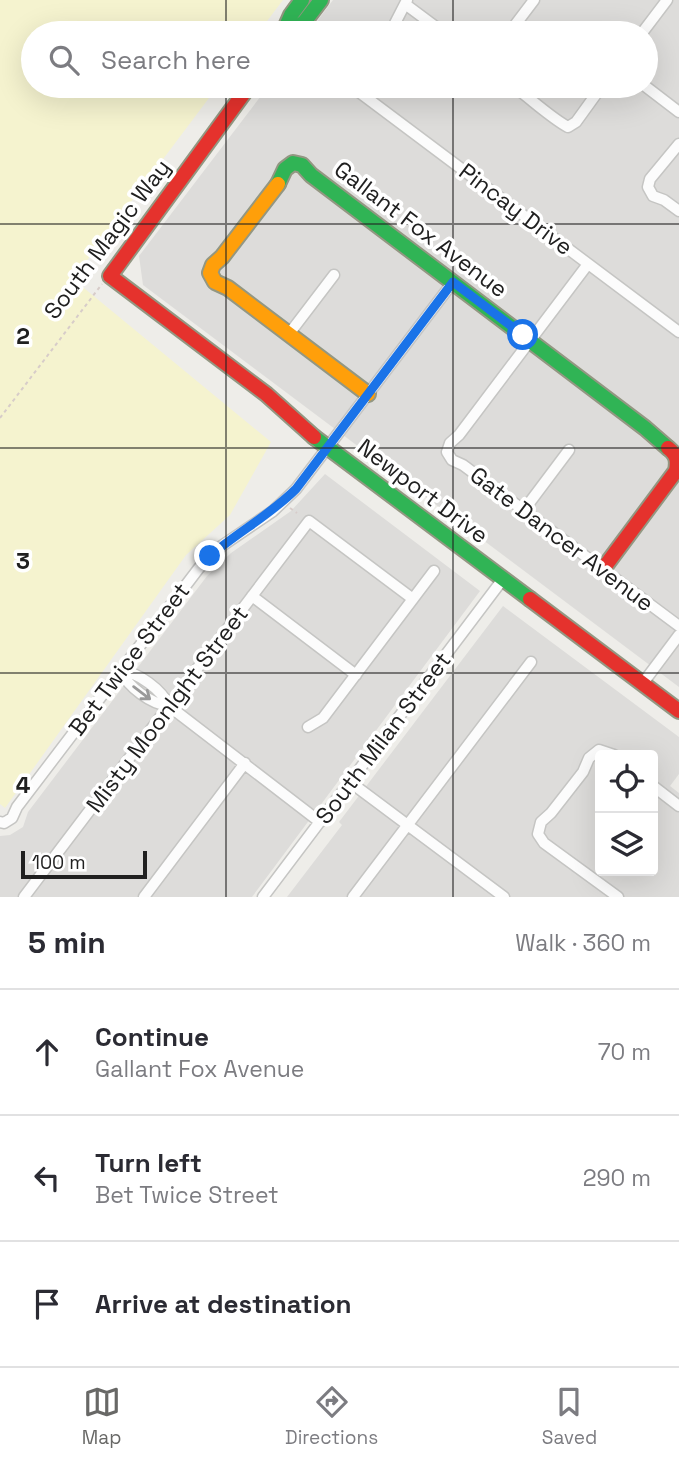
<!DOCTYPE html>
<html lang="en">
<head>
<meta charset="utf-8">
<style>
	:root { --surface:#fff; --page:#f2f2f3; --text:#2b2b33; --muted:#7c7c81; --line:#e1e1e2; --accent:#686866 }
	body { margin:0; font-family:"Space Grotesk",sans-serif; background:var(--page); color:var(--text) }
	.controls { position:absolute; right:21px; bottom:21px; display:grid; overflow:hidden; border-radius:7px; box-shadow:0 7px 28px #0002 }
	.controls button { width:63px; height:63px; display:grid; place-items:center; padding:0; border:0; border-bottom:2px solid var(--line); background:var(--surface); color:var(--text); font:35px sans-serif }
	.scale { position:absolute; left:21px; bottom:18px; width:126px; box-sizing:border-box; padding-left:7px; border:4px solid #202020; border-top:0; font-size:19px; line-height:24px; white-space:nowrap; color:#202020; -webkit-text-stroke:5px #fff; paint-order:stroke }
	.stop { position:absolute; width:21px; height:21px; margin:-16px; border:5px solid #1a73e8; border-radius:50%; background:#fff }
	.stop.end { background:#1a73e8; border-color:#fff; box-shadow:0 2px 7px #0008 }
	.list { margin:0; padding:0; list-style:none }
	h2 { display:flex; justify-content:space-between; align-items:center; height:91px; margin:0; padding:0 28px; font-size:30px }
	h2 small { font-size:23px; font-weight:400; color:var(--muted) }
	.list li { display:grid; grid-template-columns:46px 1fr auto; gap:21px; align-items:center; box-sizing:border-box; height:126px; padding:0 28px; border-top:2px solid var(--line) }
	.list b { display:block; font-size:26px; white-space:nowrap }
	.list p { margin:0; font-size:23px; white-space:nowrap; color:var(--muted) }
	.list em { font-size:23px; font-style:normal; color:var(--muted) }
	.icon { flex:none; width:38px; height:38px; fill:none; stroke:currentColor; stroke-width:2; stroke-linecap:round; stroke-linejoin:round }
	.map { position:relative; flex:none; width:679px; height:897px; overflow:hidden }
	.search { position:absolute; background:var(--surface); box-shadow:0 7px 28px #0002; left:21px; right:21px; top:21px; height:77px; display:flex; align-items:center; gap:18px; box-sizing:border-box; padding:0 24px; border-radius:38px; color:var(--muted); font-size:26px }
	.sheet { height:469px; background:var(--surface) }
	nav { display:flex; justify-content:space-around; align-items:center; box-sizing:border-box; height:98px; border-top:2px solid var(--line); background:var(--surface); font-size:19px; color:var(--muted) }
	nav a { display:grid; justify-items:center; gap:4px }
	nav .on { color:var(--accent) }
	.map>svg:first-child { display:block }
</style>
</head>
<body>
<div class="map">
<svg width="679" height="897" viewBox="0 0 679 897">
	<rect width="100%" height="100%" fill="#eeede9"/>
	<!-- residential -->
	<path fill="#dddcda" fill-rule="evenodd" d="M 333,0 L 679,0 L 679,687 L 143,285 L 139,256 L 267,88 L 271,86 L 646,86 L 646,33 L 308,33 Z
		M 325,474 L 480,591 L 252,897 L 0,897 L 0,836 L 10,835 L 23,827 L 28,812 L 207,576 L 231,553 L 291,511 Z
		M 503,606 L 679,737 L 679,774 L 670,786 L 679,793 L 679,897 L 287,897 L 342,825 L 339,822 ZM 600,755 L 653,755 L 653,871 L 600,871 Z"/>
	<!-- sand -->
	<path fill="#f5f3cf" d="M 0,0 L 283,0 L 258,33 L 33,33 L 33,86 L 218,86 L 73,279 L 271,442 L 230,515 L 186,555 L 5,808 L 0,804 Z"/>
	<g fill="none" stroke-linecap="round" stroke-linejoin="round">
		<defs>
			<path id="street" d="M 405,4 L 444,33
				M 390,33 L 407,0
				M 509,33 L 534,0
				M 642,33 L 667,0
				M 355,86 L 359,92 L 679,332
				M 513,86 C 530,98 551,118 568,127 L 576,122 L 602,86
				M 645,86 L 679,112
				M 679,144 L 650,179 L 648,187 L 653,196 L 664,200 L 679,211
				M 588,264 L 459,435 L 450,443 L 447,452 L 452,460 L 463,465 L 679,626
				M 289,334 L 334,275
				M 524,510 L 569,450
				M 252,596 L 356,675
				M 643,683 L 679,635
				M 169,706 C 151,704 128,687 121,671 C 138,672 162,690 169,706 L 320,822
				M 308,727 L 323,718 L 434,571
				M 614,755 L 599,750 L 589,758 L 583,772 L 551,813 L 541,822 L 538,834 L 544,843 L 618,897
				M 350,782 L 504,897
				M 653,786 L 679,806
				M 0,822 L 4,823 L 12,818 L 17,807 L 199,568 L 223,545 L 273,511 L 296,489 L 453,282
				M 24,897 L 309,521 L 413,599
				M 144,897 L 245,763
				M 263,897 L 503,579
				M 353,897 L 531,662"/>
			<path id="fast" d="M 283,33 L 291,15 L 302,0
				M 291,33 L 305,21 L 321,0
				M 278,184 L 285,169 L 293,163 L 302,165 L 311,175 L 645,428 L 668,448
				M 314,437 L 530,599"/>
			<path id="slow" d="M 278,184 L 222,257 L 213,265 L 210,273 L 215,282 L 228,288 L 368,394"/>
			<path id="jam" d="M 249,86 L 110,276 L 266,394 L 314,437
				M 603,569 L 676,471 C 678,460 677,455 668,448
				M 530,599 L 679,711"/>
		</defs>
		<!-- street casing -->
		<use href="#street" stroke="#c5c5c3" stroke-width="13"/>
		<!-- fast casing -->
		<use href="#fast" stroke="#939782" stroke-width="18"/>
		<!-- slow casing -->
		<use href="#slow" stroke="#939782" stroke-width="18"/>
		<!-- jam casing -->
		<use href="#jam" stroke="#939782" stroke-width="18"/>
		<!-- path -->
		<path stroke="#d7ccc9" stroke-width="2" stroke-dasharray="3.5 3.5" stroke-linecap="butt" d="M 0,418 L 102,284
			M 290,508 L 297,513"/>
		<!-- street -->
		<use href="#street" stroke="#fcfcfc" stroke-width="10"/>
		<!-- fast -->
		<use href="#fast" stroke="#30b455" stroke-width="14"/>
		<!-- slow -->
		<use href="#slow" stroke="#ff9f0a" stroke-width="14"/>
		<!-- jam -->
		<use href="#jam" stroke="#e5322d" stroke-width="14"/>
	</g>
	<!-- one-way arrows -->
	<defs><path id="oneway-shaft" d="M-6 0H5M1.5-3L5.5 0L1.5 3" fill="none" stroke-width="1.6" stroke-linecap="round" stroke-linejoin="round" transform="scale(1.75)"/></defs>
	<use stroke="#999" href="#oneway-shaft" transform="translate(142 693) rotate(37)"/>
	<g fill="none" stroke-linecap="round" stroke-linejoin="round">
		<!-- route -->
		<path stroke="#1a73e8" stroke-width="9" d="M 210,556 C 238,532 270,515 296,489 L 453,282 L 523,335"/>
	</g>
	<!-- grid -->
	<path fill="none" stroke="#202020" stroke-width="2" stroke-opacity="0.55" d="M 226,0 L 226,33M 453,0 L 453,33M 226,86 L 226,897M 453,86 L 453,897M 0,224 L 679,224M 0,448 L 679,448M 0,673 L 679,673"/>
	<g text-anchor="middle" stroke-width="7" stroke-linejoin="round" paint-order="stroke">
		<!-- street labels -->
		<g font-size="23" fill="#202020" stroke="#fff">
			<text transform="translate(516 209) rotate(37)" y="8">Pincay Drive</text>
			<text transform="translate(421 229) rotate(37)" y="8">Gallant Fox Avenue</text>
			<text transform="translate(107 239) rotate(-53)" y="8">South Magic Way</text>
			<text transform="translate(423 491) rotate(37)" y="8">Newport Drive</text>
			<text transform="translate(562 539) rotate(37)" y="8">Gate Dancer Avenue</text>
			<text transform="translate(129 659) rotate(-53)" y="8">Bet Twice Street</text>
			<text transform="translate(167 709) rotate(-53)" y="8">Misty Moonlght Street</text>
			<text transform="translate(383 738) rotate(-53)" y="8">South Milan Street</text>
		</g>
	</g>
	<g font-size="23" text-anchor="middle" font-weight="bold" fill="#202020" stroke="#fff" stroke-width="7" stroke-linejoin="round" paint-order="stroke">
		<text x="23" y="344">2</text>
		<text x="23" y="569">3</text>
		<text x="23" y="793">4</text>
	</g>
</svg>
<div class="controls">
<button><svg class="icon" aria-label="locate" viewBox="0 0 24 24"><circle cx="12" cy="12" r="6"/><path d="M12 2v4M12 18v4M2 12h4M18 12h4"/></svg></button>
<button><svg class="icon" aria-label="layers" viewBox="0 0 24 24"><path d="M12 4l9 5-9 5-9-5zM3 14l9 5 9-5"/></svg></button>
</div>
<div class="scale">100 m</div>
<div class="stop" style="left:523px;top:335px"></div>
<div class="stop end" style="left:210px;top:556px"></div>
<div class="search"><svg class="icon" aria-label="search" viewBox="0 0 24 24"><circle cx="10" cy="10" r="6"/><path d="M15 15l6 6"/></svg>Search here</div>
</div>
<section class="sheet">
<h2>5 min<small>Walk · 360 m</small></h2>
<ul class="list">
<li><svg class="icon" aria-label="ahead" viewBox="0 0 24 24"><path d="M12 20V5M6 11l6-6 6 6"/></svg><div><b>Continue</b><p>Gallant Fox Avenue</p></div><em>70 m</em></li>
<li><svg class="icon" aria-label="left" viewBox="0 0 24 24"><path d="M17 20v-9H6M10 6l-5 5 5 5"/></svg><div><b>Turn left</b><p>Bet Twice Street</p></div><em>290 m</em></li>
<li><svg class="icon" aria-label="arrive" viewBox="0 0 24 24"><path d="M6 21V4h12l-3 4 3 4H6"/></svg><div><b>Arrive at destination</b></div></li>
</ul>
</section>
<nav>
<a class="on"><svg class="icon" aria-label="map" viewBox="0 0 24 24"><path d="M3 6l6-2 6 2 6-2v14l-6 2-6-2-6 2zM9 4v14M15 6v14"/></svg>Map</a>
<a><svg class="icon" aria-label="directions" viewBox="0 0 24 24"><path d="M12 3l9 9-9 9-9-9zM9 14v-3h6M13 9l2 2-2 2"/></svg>Directions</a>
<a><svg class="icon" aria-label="saved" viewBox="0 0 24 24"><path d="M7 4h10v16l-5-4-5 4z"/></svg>Saved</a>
</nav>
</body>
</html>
